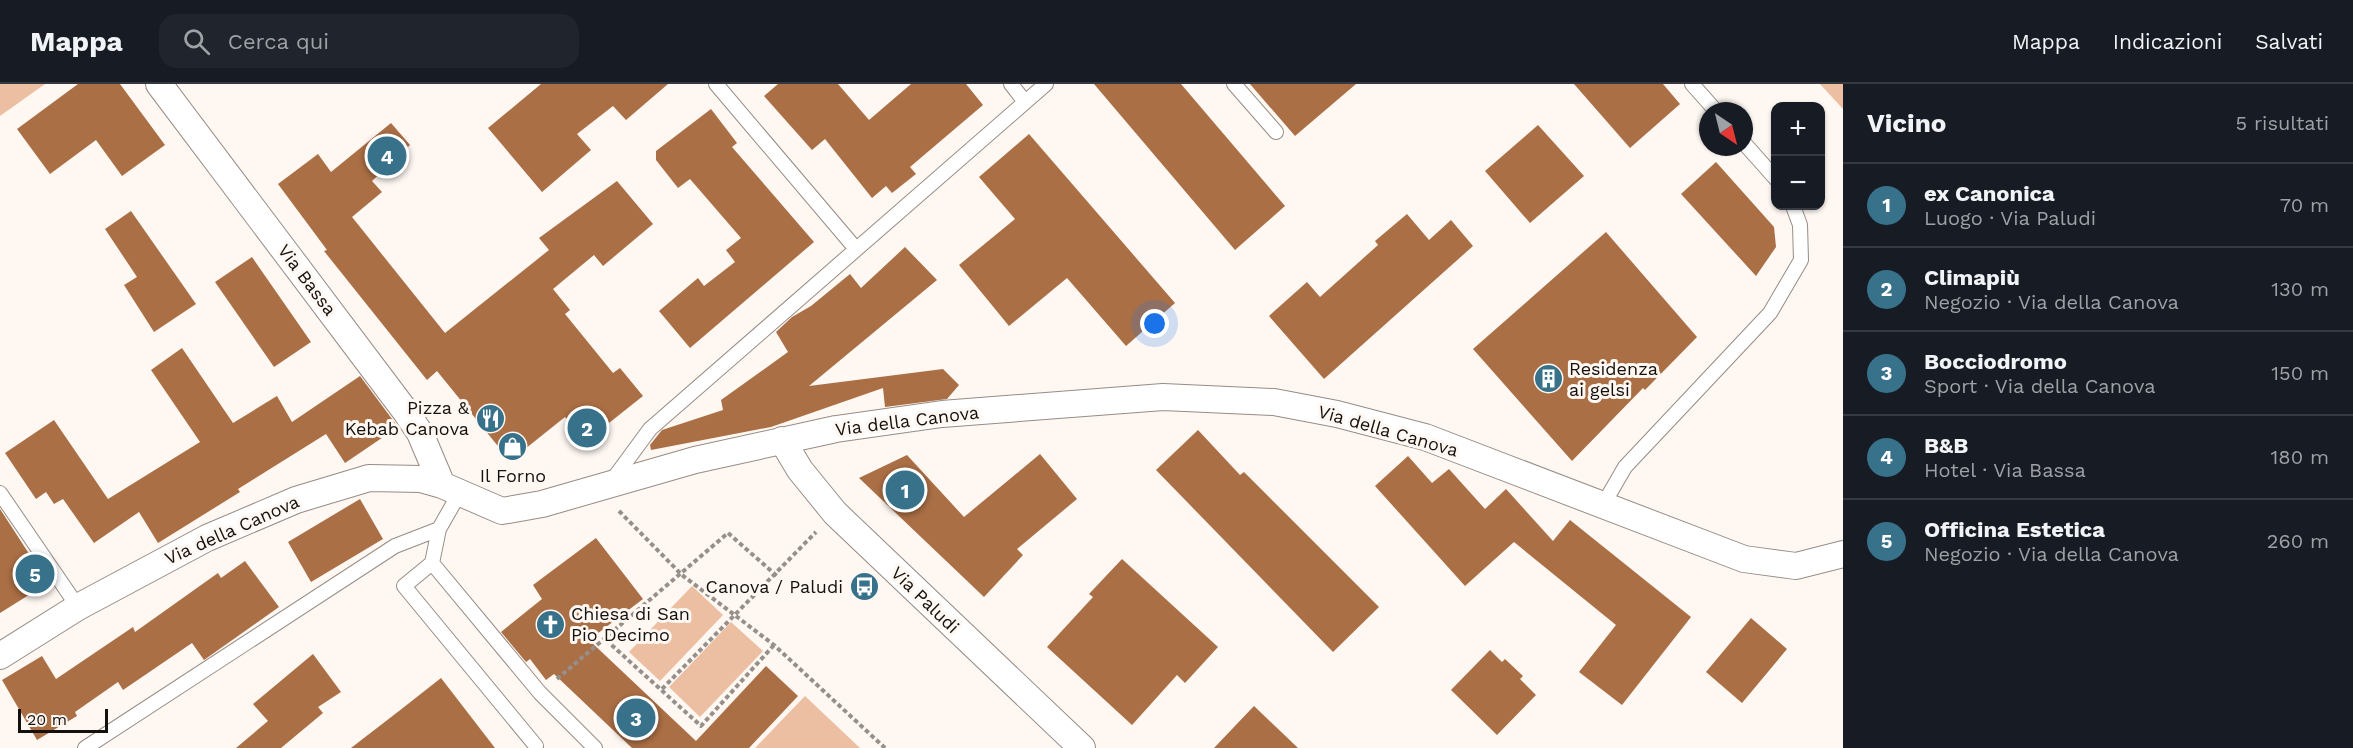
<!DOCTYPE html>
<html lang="it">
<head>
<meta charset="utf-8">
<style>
	:root { --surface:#171b24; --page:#20242c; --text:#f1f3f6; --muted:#9ea1a6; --line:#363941; --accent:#37718a }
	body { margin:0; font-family:"Work Sans",sans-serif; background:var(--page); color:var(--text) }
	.controls { position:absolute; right:18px; top:18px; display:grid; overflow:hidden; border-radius:12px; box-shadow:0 2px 4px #0004 }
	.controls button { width:54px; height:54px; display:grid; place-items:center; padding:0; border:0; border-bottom:2px solid var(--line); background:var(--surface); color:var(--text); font:30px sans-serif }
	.compass { position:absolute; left:1699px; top:18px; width:54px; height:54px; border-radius:50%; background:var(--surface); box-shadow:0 2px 4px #0004; rotate:145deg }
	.scale { position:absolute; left:18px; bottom:15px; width:90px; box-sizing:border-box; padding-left:6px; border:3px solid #14100d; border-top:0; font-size:16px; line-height:21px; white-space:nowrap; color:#14100d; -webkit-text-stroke:4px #fef7f2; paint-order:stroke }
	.you { position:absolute; left:1155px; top:240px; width:21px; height:21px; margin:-15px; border:4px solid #fff; border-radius:50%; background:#1a73e8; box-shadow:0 0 0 9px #1a73e833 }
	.badge { display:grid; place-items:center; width:39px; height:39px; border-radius:50%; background:var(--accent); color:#fff; font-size:20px; font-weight:700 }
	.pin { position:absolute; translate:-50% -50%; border:3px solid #fff; box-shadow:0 2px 6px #0006 }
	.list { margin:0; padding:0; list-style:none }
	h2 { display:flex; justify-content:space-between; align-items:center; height:78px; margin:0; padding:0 24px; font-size:26px }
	h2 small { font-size:20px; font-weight:400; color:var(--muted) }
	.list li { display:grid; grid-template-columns:39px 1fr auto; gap:18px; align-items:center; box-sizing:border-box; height:84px; padding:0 24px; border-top:2px solid var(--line) }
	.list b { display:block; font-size:22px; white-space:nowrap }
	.list p { margin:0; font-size:20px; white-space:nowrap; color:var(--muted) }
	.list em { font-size:20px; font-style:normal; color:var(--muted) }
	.icon { flex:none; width:33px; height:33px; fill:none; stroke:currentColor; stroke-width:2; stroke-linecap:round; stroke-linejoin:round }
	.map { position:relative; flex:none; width:1843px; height:664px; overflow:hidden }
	header { display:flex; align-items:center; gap:36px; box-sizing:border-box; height:84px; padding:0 30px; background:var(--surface); border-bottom:2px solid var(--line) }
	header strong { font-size:28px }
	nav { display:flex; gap:33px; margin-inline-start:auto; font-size:21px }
	.search { width:420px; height:54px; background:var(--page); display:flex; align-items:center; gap:15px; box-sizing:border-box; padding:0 21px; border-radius:18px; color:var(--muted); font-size:22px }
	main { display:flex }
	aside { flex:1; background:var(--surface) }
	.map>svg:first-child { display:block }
</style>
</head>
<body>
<header>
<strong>Mappa</strong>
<div class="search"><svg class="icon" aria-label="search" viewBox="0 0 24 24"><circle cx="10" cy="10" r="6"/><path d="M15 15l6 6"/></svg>Cerca qui</div>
<nav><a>Mappa</a><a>Indicazioni</a><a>Salvati</a></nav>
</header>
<main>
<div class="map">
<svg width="1843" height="664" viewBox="0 0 1843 664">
	<rect width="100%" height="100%" fill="#fef7f2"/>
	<!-- green -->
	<path fill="#edbfa2" d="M 0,0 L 45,0 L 0,32 Z
		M 1820,0 L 1843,0 L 1843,25 Z
		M 692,502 L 723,531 L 660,597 L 629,568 Z
		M 731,538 L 763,567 L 700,633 L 669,603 Z
		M 805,612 L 860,664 L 755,664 Z"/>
	<!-- building -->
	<path fill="#ab6f45" d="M 78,0 L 120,0 L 165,61 L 122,92 L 96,56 L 50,90 L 17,45 Z
		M 541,0 L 668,0 L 626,36 L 613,22 L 577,50 L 591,66 L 542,108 L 488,44 Z
		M 778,0 L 838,0 L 869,36 L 911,0 L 966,0 L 983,21 L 910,83 L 916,90 L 892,109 L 886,102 L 872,114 L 825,55 L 812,66 L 764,12 Z
		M 1094,0 L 1181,0 L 1285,122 L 1235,166 Z
		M 1250,0 L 1356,0 L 1295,52 Z
		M 1574,0 L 1663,0 L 1680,20 L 1630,64 Z
		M 711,25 L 737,59 L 732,63 L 814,158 L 690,264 L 659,227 L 698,194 L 704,202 L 735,178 L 726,166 L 741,154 L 690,95 L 678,104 L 656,76 L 656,67 Z
		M 391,39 L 410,61 L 372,97 L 382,108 L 352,133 L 445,249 L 549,166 L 539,154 L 617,97 L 653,140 L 603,182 L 594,171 L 553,205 L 570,226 L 565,230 L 613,289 L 620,284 L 643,312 L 585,358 L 565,333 L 510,377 L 437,287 L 427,296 L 324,167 L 327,166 L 278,100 L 318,70 L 331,88 Z
		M 1538,41 L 1584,92 L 1530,139 L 1485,87 Z
		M 1029,50 L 1175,219 L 1126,262 L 1067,194 L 1009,242 L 959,181 L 1015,135 L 979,93 Z
		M 1716,78 L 1774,143 L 1776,163 L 1756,192 L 1681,110 Z
		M 131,127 L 196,220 L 154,248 L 124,201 L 137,193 L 105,145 Z
		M 1407,130 L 1429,156 L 1451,136 L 1473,162 L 1324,295 L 1269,232 L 1307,198 L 1320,213 L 1378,161 L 1375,157 Z
		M 1606,148 L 1697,253 L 1645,306 L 1643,304 L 1572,377 L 1473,265 Z
		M 905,163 L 937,196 L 809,302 L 943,285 L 959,301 L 947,315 L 885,323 L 883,304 L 771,343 L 651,366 L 650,361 L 662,346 L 723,326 L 721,316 L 788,268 L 776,248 L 792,233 L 811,222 L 850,190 L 861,204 Z
		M 252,173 L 311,258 L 274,283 L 215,198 Z
		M 182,264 L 233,339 L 277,312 L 292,338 L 360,292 L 398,343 L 345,379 L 326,350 L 238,405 L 240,408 L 158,459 L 139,428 L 94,459 L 63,415 L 54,420 L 46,408 L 36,415 L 5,369 L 54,336 L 108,415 L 200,358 L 151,286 Z
		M 1198,346 L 1240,391 L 1244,388 L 1379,523 L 1333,568 L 1156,386 Z
		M 1040,370 L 1077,415 L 1017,465 L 1023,471 L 984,513 L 859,394 L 907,371 L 964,433 Z
		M 1408,372 L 1432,399 L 1449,385 L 1485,425 L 1506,405 L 1553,457 L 1570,436 L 1691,533 L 1622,621 L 1579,588 L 1616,541 L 1514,458 L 1465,502 L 1375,402 Z
		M 360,415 L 383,455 L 311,498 L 288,458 Z
		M 0,425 L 48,499 L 0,529 Z
		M 596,454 L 643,515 L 589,556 L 696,657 L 766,582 L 798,612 L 749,664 L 632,664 L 554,590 L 546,596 L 530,575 L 526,578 L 501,548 L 542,515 L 533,501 Z
		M 1122,475 L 1218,563 L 1185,599 L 1177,591 L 1132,641 L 1047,563 L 1093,513 L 1089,510 Z
		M 245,477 L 279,523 L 204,576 L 192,559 L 123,606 L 118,598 L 75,628 L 77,632 L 37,656 L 2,596 L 42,572 L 56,595 L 133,543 L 135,548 L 218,489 L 221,494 Z
		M 1751,534 L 1787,565 L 1742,619 L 1706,588 Z
		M 1490,566 L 1502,578 L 1505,575 L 1523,592 L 1520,595 L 1536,611 L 1497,651 L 1451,606 Z
		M 313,570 L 341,608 L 318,623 L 323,629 L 281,664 L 236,664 L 268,637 L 253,620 Z
		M 441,594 L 495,664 L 351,664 L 399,627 Z
		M 1254,622 L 1298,664 L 1214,664 Z"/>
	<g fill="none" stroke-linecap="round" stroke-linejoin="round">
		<defs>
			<path id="service" d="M 716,0 L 856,165
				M 1011,0 L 1025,18
				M 1234,0 L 1276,48
				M 1692,0 L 1716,27
				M 1744,59 L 1776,95
				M 611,398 L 650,345 L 1046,0
				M 0,409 L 78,523
				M 459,410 L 439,445 L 432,479 L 540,609 L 595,664
				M 1603,421 L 1625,383 L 1770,229 L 1801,176 L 1800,141 L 1793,122
				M 432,479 L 404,502 L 536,662
				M 85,664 L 395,462 L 439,445"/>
			<path id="minor" d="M 159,0 L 406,328 L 420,349 L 442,401
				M 782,356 L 800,386 L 835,429 L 1082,664
				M 0,572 L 78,523 L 207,454 L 296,416 L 369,394 L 421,395 L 442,401 L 502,427 L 542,420 L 695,376 L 836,345 L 942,330 L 1163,313 L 1274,318 L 1337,330 L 1425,353 L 1744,475 L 1796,482 L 1843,470"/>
		</defs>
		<!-- service casing -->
		<use href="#service" stroke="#978c85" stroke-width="16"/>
		<!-- minor casing -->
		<use href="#minor" stroke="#978c85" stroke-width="28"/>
		<!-- path -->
		<path stroke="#95908b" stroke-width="4" stroke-dasharray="4.5 3" stroke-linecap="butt" d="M 619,427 L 682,491 L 774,561 L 885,664
			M 606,556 L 701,642 L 774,561
			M 557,595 L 728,449 L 777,492
			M 662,605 L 816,448"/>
		<!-- service -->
		<use href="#service" stroke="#fff" stroke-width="14"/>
		<!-- minor -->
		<use href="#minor" stroke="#fff" stroke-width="26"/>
	</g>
	<!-- icons -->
	<defs>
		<symbol id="building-disc" viewBox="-11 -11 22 22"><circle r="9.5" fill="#37718a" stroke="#fef7f2"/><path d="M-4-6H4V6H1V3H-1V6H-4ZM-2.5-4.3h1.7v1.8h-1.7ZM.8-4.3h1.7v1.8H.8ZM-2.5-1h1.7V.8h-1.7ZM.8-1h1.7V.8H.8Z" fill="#fff"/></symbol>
		<symbol id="restaurant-disc" viewBox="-11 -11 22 22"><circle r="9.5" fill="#37718a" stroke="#fef7f2"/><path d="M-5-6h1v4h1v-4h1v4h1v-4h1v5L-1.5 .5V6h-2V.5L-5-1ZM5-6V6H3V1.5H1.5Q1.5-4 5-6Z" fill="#fff"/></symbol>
		<symbol id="shop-disc" viewBox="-11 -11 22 22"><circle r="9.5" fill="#37718a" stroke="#fef7f2"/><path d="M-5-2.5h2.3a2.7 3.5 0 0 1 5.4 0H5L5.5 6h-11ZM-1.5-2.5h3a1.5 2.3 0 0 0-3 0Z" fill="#fff"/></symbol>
		<symbol id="bus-disc" viewBox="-11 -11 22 22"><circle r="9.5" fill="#37718a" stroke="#fef7f2"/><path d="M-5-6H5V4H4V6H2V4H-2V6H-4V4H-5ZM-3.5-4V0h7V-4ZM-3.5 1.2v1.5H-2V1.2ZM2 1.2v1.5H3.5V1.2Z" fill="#fff"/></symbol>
		<symbol id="church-disc" viewBox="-11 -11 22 22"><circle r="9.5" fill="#37718a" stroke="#fef7f2"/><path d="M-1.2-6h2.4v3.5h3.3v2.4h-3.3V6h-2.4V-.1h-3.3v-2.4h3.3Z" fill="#fff"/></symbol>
	</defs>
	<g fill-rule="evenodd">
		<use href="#building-disc" x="1532" y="278" width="33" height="33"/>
		<use href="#restaurant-disc" x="474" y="318" width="33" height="33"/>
		<use href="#shop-disc" x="496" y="346" width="33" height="33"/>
		<use href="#bus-disc" x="848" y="486" width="33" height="33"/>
		<use href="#church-disc" x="534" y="524" width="33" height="33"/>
	</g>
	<g text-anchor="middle" stroke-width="6" stroke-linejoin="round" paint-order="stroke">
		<!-- street labels -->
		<g font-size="18" fill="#14100d" stroke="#fef7f2">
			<text transform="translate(307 196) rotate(53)" y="6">Via Bassa</text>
			<text transform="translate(907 337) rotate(-7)" y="6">Via della Canova</text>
			<text transform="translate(1388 347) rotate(16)" y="6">Via della Canova</text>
			<text transform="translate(232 446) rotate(-24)" y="6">Via della Canova</text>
			<text transform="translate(925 516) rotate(44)" y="6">Via Paludi</text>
		</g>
		<!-- poi labels -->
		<g font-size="18" fill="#14100d" stroke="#fef7f2" text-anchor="start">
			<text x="1569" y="291">Residenza<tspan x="1569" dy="21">ai gelsi</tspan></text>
			<text x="469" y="330" text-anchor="end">Pizza &amp;<tspan x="469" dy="21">Kebab Canova</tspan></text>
			<text x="513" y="398" text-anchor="middle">Il Forno</text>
			<text x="843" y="509" text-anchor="end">Canova / Paludi</text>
			<text x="571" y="536">Chiesa di San<tspan x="571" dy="21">Pio Decimo</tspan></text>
		</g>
	</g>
</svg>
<div class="controls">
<button>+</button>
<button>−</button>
</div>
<svg class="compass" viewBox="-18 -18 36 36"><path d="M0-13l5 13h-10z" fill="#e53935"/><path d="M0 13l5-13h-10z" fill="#9ea1a6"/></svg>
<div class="scale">20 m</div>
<div class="you"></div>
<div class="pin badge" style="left:905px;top:406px">1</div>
<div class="pin badge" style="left:587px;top:344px">2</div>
<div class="pin badge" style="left:636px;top:634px">3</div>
<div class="pin badge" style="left:387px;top:72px">4</div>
<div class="pin badge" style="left:35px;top:490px">5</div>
</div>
<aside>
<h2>Vicino<small>5 risultati</small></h2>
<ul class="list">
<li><span class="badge">1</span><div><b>ex Canonica</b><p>Luogo · Via Paludi</p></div><em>70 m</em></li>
<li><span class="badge">2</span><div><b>Climapiù</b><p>Negozio · Via della Canova</p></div><em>130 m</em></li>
<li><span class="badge">3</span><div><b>Bocciodromo</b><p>Sport · Via della Canova</p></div><em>150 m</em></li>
<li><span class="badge">4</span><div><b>B&amp;B</b><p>Hotel · Via Bassa</p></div><em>180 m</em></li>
<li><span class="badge">5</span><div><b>Officina Estetica</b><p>Negozio · Via della Canova</p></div><em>260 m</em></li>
</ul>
</aside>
</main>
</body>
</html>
